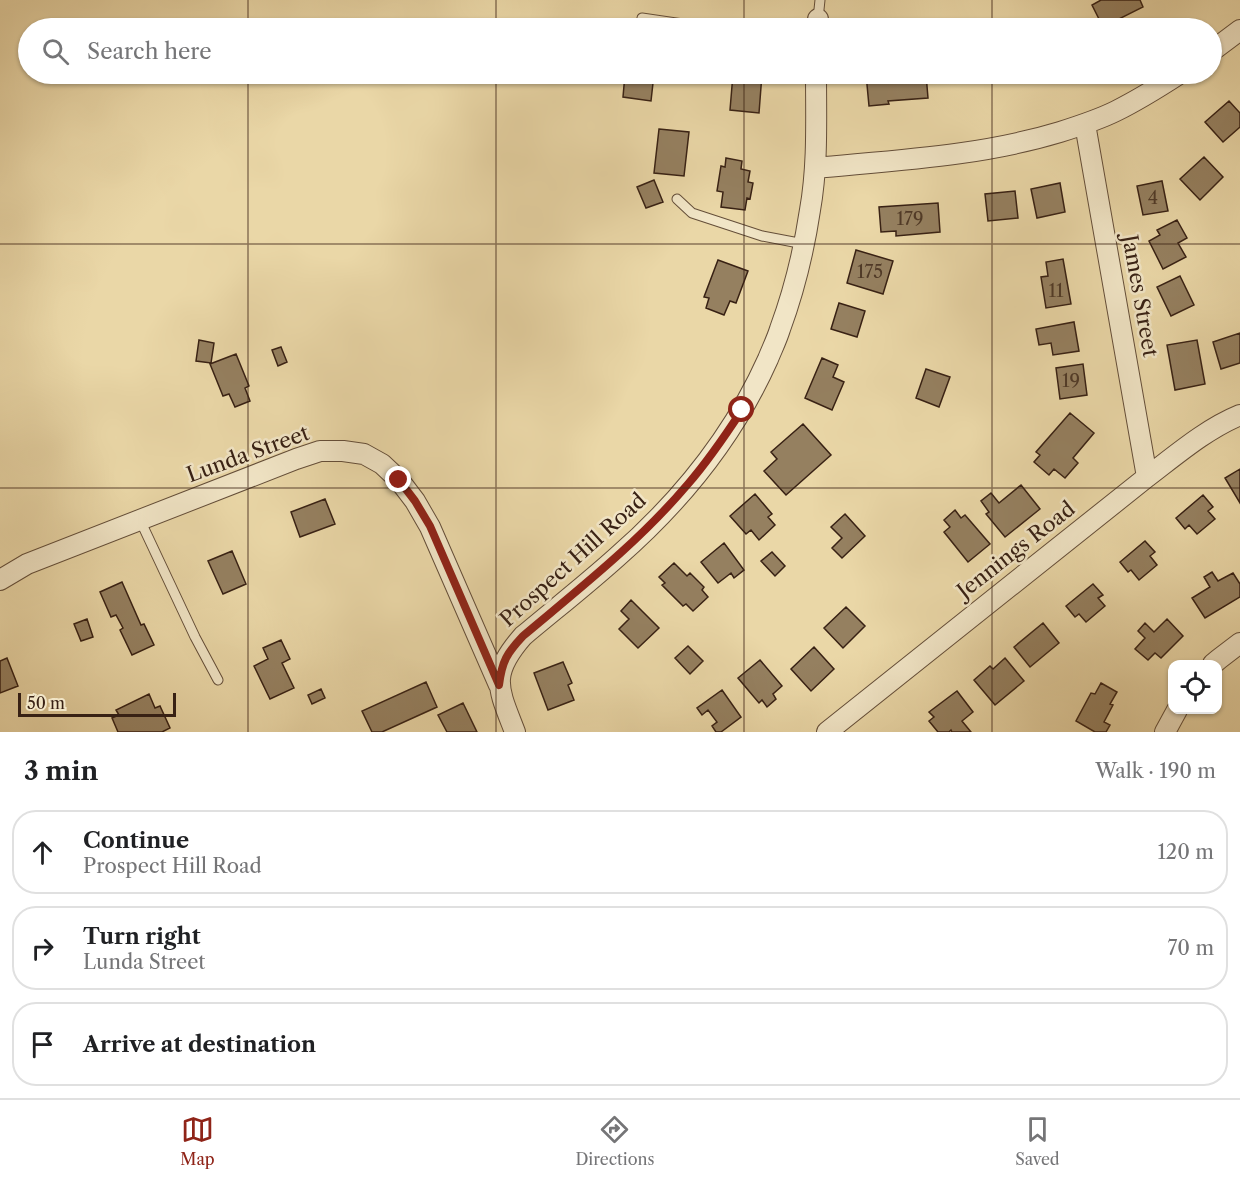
<!DOCTYPE html>
<html lang="en">
<head>
<meta charset="utf-8">
<style>
	:root { --surface:#fff; --page:#f2f2f2; --text:#202124; --muted:#757577; --line:#e0e0e0; --accent:#8f2418 }
	body { margin:0; font-family:"Libre Caslon Text",serif; background:var(--page); color:var(--text) }
	.controls { position:absolute; right:18px; bottom:18px; display:grid; overflow:hidden; border-radius:12px; box-shadow:0 2px 4px #0004 }
	.controls button { width:54px; height:54px; display:grid; place-items:center; padding:0; border:0; border-bottom:2px solid var(--line); background:var(--surface); color:var(--text); font:30px sans-serif }
	.scale { position:absolute; left:18px; bottom:15px; width:158px; box-sizing:border-box; padding-left:6px; border:3px solid #382114; border-top:0; font-size:16px; line-height:21px; white-space:nowrap; color:#382114; -webkit-text-stroke:4px #f1e5c6; paint-order:stroke }
	.stop { position:absolute; width:18px; height:18px; margin:-14px; border:4px solid #8f2418; border-radius:50%; background:#fff }
	.stop.end { background:#8f2418; border-color:#fff; box-shadow:0 2px 6px #0008 }
	.list { margin:0; padding:0; list-style:none }
	h2 { display:flex; justify-content:space-between; align-items:center; height:78px; margin:0; padding:0 24px; font-size:26px }
	h2 small { font-size:20px; font-weight:400; color:var(--muted) }
	.list li { display:grid; grid-template-columns:39px 1fr auto; gap:18px; align-items:center; box-sizing:border-box; height:84px; margin:0 12px 12px; padding:0 12px; border:2px solid var(--line); border-radius:24px }
	.list b { display:block; font-size:22px; white-space:nowrap }
	.list p { margin:0; font-size:20px; white-space:nowrap; color:var(--muted) }
	.list em { font-size:20px; font-style:normal; color:var(--muted) }
	.icon { flex:none; width:33px; height:33px; fill:none; stroke:currentColor; stroke-width:2; stroke-linecap:round; stroke-linejoin:round }
	.map { position:relative; flex:none; width:1240px; height:732px; overflow:hidden }
	.search { position:absolute; background:var(--surface); box-shadow:0 2px 4px #0004; left:18px; right:18px; top:18px; height:66px; display:flex; align-items:center; gap:15px; box-sizing:border-box; padding:0 21px; border-radius:33px; color:var(--muted); font-size:22px }
	.sheet { height:366px; background:var(--surface) }
	nav { display:flex; justify-content:space-around; align-items:center; box-sizing:border-box; height:84px; border-top:2px solid var(--line); background:var(--surface); font-size:16px; color:var(--muted) }
	nav a { display:grid; justify-items:center; gap:3px }
	nav .on { color:var(--accent) }
	.map>svg:first-child { display:block }
</style>
</head>
<body>
<div class="map">
<svg width="1240" height="732" viewBox="0 0 1240 732">
	<rect width="100%" height="100%" fill="#ead7a7"/>
	<filter id="stains"><feTurbulence type="fractalNoise" baseFrequency=".00333" numOctaves="4"/><feColorMatrix values="0 0 0 0 .2 0 0 0 0 .09 0 0 0 0 .02 0 0 0 .5 -.17"/></filter>
	<radialGradient id="worn" r=".72"><stop offset=".6" stop-color="#630" stop-opacity="0"/><stop offset="1" stop-color="#630" stop-opacity=".3"/></radialGradient>
	<!-- building -->
	<path fill="#958060" stroke="#382114" stroke-width="1.5" d="M 1101,0 L 1140,0 L 1143,7 L 1103,27 L 1092,5 Z
		M 1058,19 L 1064,28 L 1039,28 Z
		M 1005,23 L 1005,28 L 991,28 L 991,24 Z
		M 625,74 L 654,74 L 651,101 L 623,97 Z
		M 733,74 L 762,74 L 759,113 L 730,110 Z
		M 866,74 L 926,74 L 928,98 L 888,101 L 889,104 L 869,106 Z
		M 1229,101 L 1240,113 L 1240,127 L 1223,142 L 1205,122 Z
		M 659,129 L 689,132 L 684,176 L 654,173 Z
		M 1204,157 L 1223,177 L 1200,200 L 1180,179 Z
		M 726,158 L 742,161 L 741,169 L 750,171 L 748,182 L 753,183 L 750,199 L 747,198 L 745,210 L 721,207 L 723,192 L 717,191 L 721,166 L 725,167 Z
		M 654,180 L 663,202 L 646,208 L 637,187 Z
		M 1162,181 L 1168,211 L 1143,215 L 1137,186 Z
		M 1060,183 L 1065,212 L 1037,218 L 1031,189 Z
		M 1015,191 L 1018,218 L 988,221 L 985,194 Z
		M 938,203 L 940,232 L 896,236 L 896,231 L 881,232 L 879,207 Z
		M 1177,220 L 1187,238 L 1178,243 L 1186,257 L 1163,269 L 1149,241 L 1160,235 L 1157,230 Z
		M 856,250 L 893,261 L 883,294 L 847,283 Z
		M 1063,259 L 1071,304 L 1046,308 L 1041,277 L 1048,276 L 1046,262 Z
		M 718,260 L 748,271 L 736,303 L 730,301 L 724,315 L 706,308 L 709,298 L 704,297 Z
		M 1180,276 L 1194,305 L 1171,316 L 1157,287 Z
		M 839,303 L 865,311 L 857,337 L 831,329 Z
		M 1074,322 L 1079,351 L 1053,355 L 1051,343 L 1039,345 L 1036,329 Z
		M 1240,333 L 1240,363 L 1221,369 L 1213,342 Z
		M 199,340 L 214,343 L 211,363 L 196,361 Z
		M 1197,340 L 1205,384 L 1175,390 L 1167,345 Z
		M 281,347 L 287,362 L 278,366 L 272,350 Z
		M 236,354 L 249,386 L 245,388 L 250,401 L 235,407 L 229,394 L 223,396 L 210,364 Z
		M 822,358 L 838,365 L 833,377 L 844,382 L 832,410 L 805,398 Z
		M 1083,364 L 1087,395 L 1060,399 L 1056,368 Z
		M 926,369 L 950,377 L 939,407 L 916,398 Z
		M 1070,413 L 1094,433 L 1073,458 L 1078,463 L 1065,478 L 1054,469 L 1049,475 L 1034,462 L 1040,455 L 1036,452 Z
		M 803,424 L 831,455 L 786,495 L 764,471 L 777,459 L 771,452 Z
		M 1240,469 L 1240,503 L 1225,478 Z
		M 1021,485 L 1040,509 L 1005,537 L 986,514 L 989,512 L 981,501 L 991,493 L 999,503 Z
		M 755,494 L 772,514 L 768,517 L 775,525 L 759,540 L 751,530 L 746,534 L 730,516 Z
		M 1203,495 L 1213,507 L 1208,511 L 1215,519 L 1197,534 L 1189,525 L 1185,529 L 1176,518 Z
		M 325,499 L 335,524 L 300,537 L 291,512 Z
		M 955,510 L 961,518 L 965,515 L 990,544 L 968,562 L 944,532 L 950,527 L 944,520 Z
		M 845,514 L 865,536 L 842,558 L 832,548 L 842,538 L 831,527 Z
		M 1145,541 L 1155,552 L 1150,556 L 1157,565 L 1139,580 L 1131,570 L 1128,572 L 1120,562 Z
		M 724,543 L 744,570 L 734,578 L 731,573 L 718,583 L 701,562 Z
		M 232,551 L 246,584 L 223,594 L 208,561 Z
		M 772,552 L 785,566 L 775,576 L 761,561 Z
		M 674,563 L 687,576 L 690,573 L 704,587 L 702,590 L 708,597 L 693,611 L 686,604 L 683,606 L 662,585 L 665,583 L 659,577 Z
		M 1212,572 L 1218,581 L 1233,573 L 1240,584 L 1240,597 L 1205,618 L 1192,598 L 1210,587 L 1204,577 Z
		M 122,582 L 141,625 L 144,624 L 154,645 L 132,655 L 120,630 L 123,628 L 116,615 L 111,617 L 100,592 Z
		M 1093,584 L 1103,595 L 1098,598 L 1105,606 L 1086,622 L 1079,614 L 1075,617 L 1066,606 Z
		M 631,600 L 659,628 L 638,648 L 619,629 L 629,619 L 621,611 Z
		M 846,607 L 865,626 L 843,648 L 824,628 Z
		M 87,619 L 93,637 L 81,641 L 74,624 Z
		M 1167,619 L 1183,636 L 1161,658 L 1155,653 L 1148,660 L 1135,649 L 1145,638 L 1138,631 L 1145,623 L 1154,632 Z
		M 1043,623 L 1059,643 L 1030,667 L 1014,647 Z
		M 281,640 L 290,659 L 282,663 L 294,688 L 270,699 L 254,666 L 268,659 L 263,648 Z
		M 688,646 L 703,661 L 690,674 L 675,658 Z
		M 814,647 L 834,669 L 811,691 L 791,669 Z
		M 7,658 L 18,686 L 0,693 L 0,661 Z
		M 1005,658 L 1024,681 L 995,705 L 974,680 L 990,666 L 993,669 Z
		M 760,660 L 782,686 L 773,694 L 776,699 L 767,707 L 762,700 L 759,703 L 738,678 Z
		M 563,662 L 572,683 L 568,685 L 574,700 L 548,710 L 534,673 Z
		M 426,682 L 437,707 L 382,732 L 372,732 L 362,711 Z
		M 1101,683 L 1117,692 L 1110,704 L 1113,705 L 1104,722 L 1110,725 L 1106,732 L 1095,732 L 1076,721 L 1091,693 L 1095,694 Z
		M 321,689 L 325,698 L 312,704 L 308,695 Z
		M 722,690 L 741,717 L 721,732 L 716,732 L 712,726 L 717,722 L 708,710 L 702,715 L 697,708 Z
		M 957,691 L 973,712 L 962,721 L 971,732 L 952,732 L 951,730 L 949,732 L 938,732 L 929,721 L 934,717 L 929,712 Z
		M 149,694 L 155,708 L 160,706 L 170,728 L 162,732 L 118,732 L 112,718 L 119,715 L 116,710 Z
		M 463,703 L 477,732 L 447,732 L 438,715 Z"/>
	<g fill="none" stroke-linecap="round" stroke-linejoin="round">
		<defs>
			<path id="service" d="M 642,18 L 710,28
				M 818,19 L 820,0
				M 677,199 L 692,213 L 762,236 L 804,244
				M 140,520 L 195,637 L 218,680"/>
			<path id="minor" d="M 818,28 L 818,19
				M 1212,51 L 1240,30
				M 1085,124 L 1147,477
				M 815,168 C 898,160 981,156 1060,132 C 1079,126 1098,120 1116,111 C 1138,100 1159,87 1179,74
				M 0,580 L 27,564 L 296,459 L 320,451 L 343,451 L 364,454 L 382,464 L 399,480 L 415,501 L 430,527 L 499,685
				M 1213,664 L 1219,659 L 1240,643
				M 515,732 C 498,688 489,675 523,636 C 554,610 587,584 617,557 C 680,502 734,435 768,359 C 772,349 777,339 780,329 C 794,291 804,250 810,210 C 818,165 816,119 816,74
				M 827,732 L 1147,477 C 1176,455 1206,429 1240,415
				M 1165,732 L 1177,710"/>
		</defs>
		<!-- service casing -->
		<use href="#service" stroke="#644e39" stroke-width="11"/>
		<!-- minor casing -->
		<use href="#minor" stroke="#644e39" stroke-width="22"/>
		<!-- service -->
		<use href="#service" stroke="#f1e5c6" stroke-width="9"/>
		<!-- minor -->
		<use href="#minor" stroke="#f1e5c6" stroke-width="20"/>
	</g>
	<g fill="none" stroke-linecap="round" stroke-linejoin="round">
		<!-- route -->
		<path stroke="#8f2418" stroke-width="8" d="M 399,480 L 415,501 L 430,526 L 499,685 C 502,661 507,653 523,636 C 580,588 639,542 688,484 C 708,461 725,436 742,410"/>
	</g>
	<!-- grid -->
	<path fill="none" stroke="#382114" stroke-width="1.5" stroke-opacity="0.55" d="M 248,0 L 248,28M 496,0 L 496,28M 744,0 L 744,28M 992,0 L 992,28M 248,74 L 248,732M 496,74 L 496,732M 744,74 L 744,732M 992,74 L 992,732M 0,244 L 1240,244M 0,488 L 1240,488"/>
	<g text-anchor="middle" stroke-width="5" stroke-linejoin="round" paint-order="stroke">
		<!-- number labels -->
		<g font-size="18" fill="#4f3927">
			<text x="1153" y="204">4</text>
			<text x="910" y="225">179</text>
			<text x="870" y="278">175</text>
			<text x="1056" y="297">11</text>
			<text x="1071" y="387">19</text>
		</g>
		<!-- street labels -->
		<g font-size="21" fill="#382114" stroke="#f1e5c6">
			<text transform="translate(1140 296) rotate(80)" y="7">James Street</text>
			<text transform="translate(248 454) rotate(-20)" y="7">Lunda Street</text>
			<text transform="translate(1016 550) rotate(-38)" y="7">Jennings Road</text>
			<text transform="translate(573 560) rotate(-42)" y="7">Prospect Hill Road</text>
		</g>
	</g>
	<rect width="100%" height="100%" filter="url(#stains)"/>
	<rect width="100%" height="100%" fill="url(#worn)"/>
</svg>
<div class="controls">
<button><svg class="icon" aria-label="locate" viewBox="0 0 24 24"><circle cx="12" cy="12" r="6"/><path d="M12 2v4M12 18v4M2 12h4M18 12h4"/></svg></button>
</div>
<div class="scale">50 m</div>
<div class="stop" style="left:742px;top:410px"></div>
<div class="stop end" style="left:399px;top:480px"></div>
<div class="search"><svg class="icon" aria-label="search" viewBox="0 0 24 24"><circle cx="10" cy="10" r="6"/><path d="M15 15l6 6"/></svg>Search here</div>
</div>
<section class="sheet">
<h2>3 min<small>Walk · 190 m</small></h2>
<ul class="list">
<li><svg class="icon" aria-label="ahead" viewBox="0 0 24 24"><path d="M12 20V5M6 11l6-6 6 6"/></svg><div><b>Continue</b><p>Prospect Hill Road</p></div><em>120 m</em></li>
<li><svg class="icon" aria-label="right" viewBox="0 0 24 24"><path d="M7 20v-9h11M14 6l5 5-5 5"/></svg><div><b>Turn right</b><p>Lunda Street</p></div><em>70 m</em></li>
<li><svg class="icon" aria-label="arrive" viewBox="0 0 24 24"><path d="M6 21V4h12l-3 4 3 4H6"/></svg><div><b>Arrive at destination</b></div></li>
</ul>
</section>
<nav>
<a class="on"><svg class="icon" aria-label="map" viewBox="0 0 24 24"><path d="M3 6l6-2 6 2 6-2v14l-6 2-6-2-6 2zM9 4v14M15 6v14"/></svg>Map</a>
<a><svg class="icon" aria-label="directions" viewBox="0 0 24 24"><path d="M12 3l9 9-9 9-9-9zM9 14v-3h6M13 9l2 2-2 2"/></svg>Directions</a>
<a><svg class="icon" aria-label="saved" viewBox="0 0 24 24"><path d="M7 4h10v16l-5-4-5 4z"/></svg>Saved</a>
</nav>
</body>
</html>
